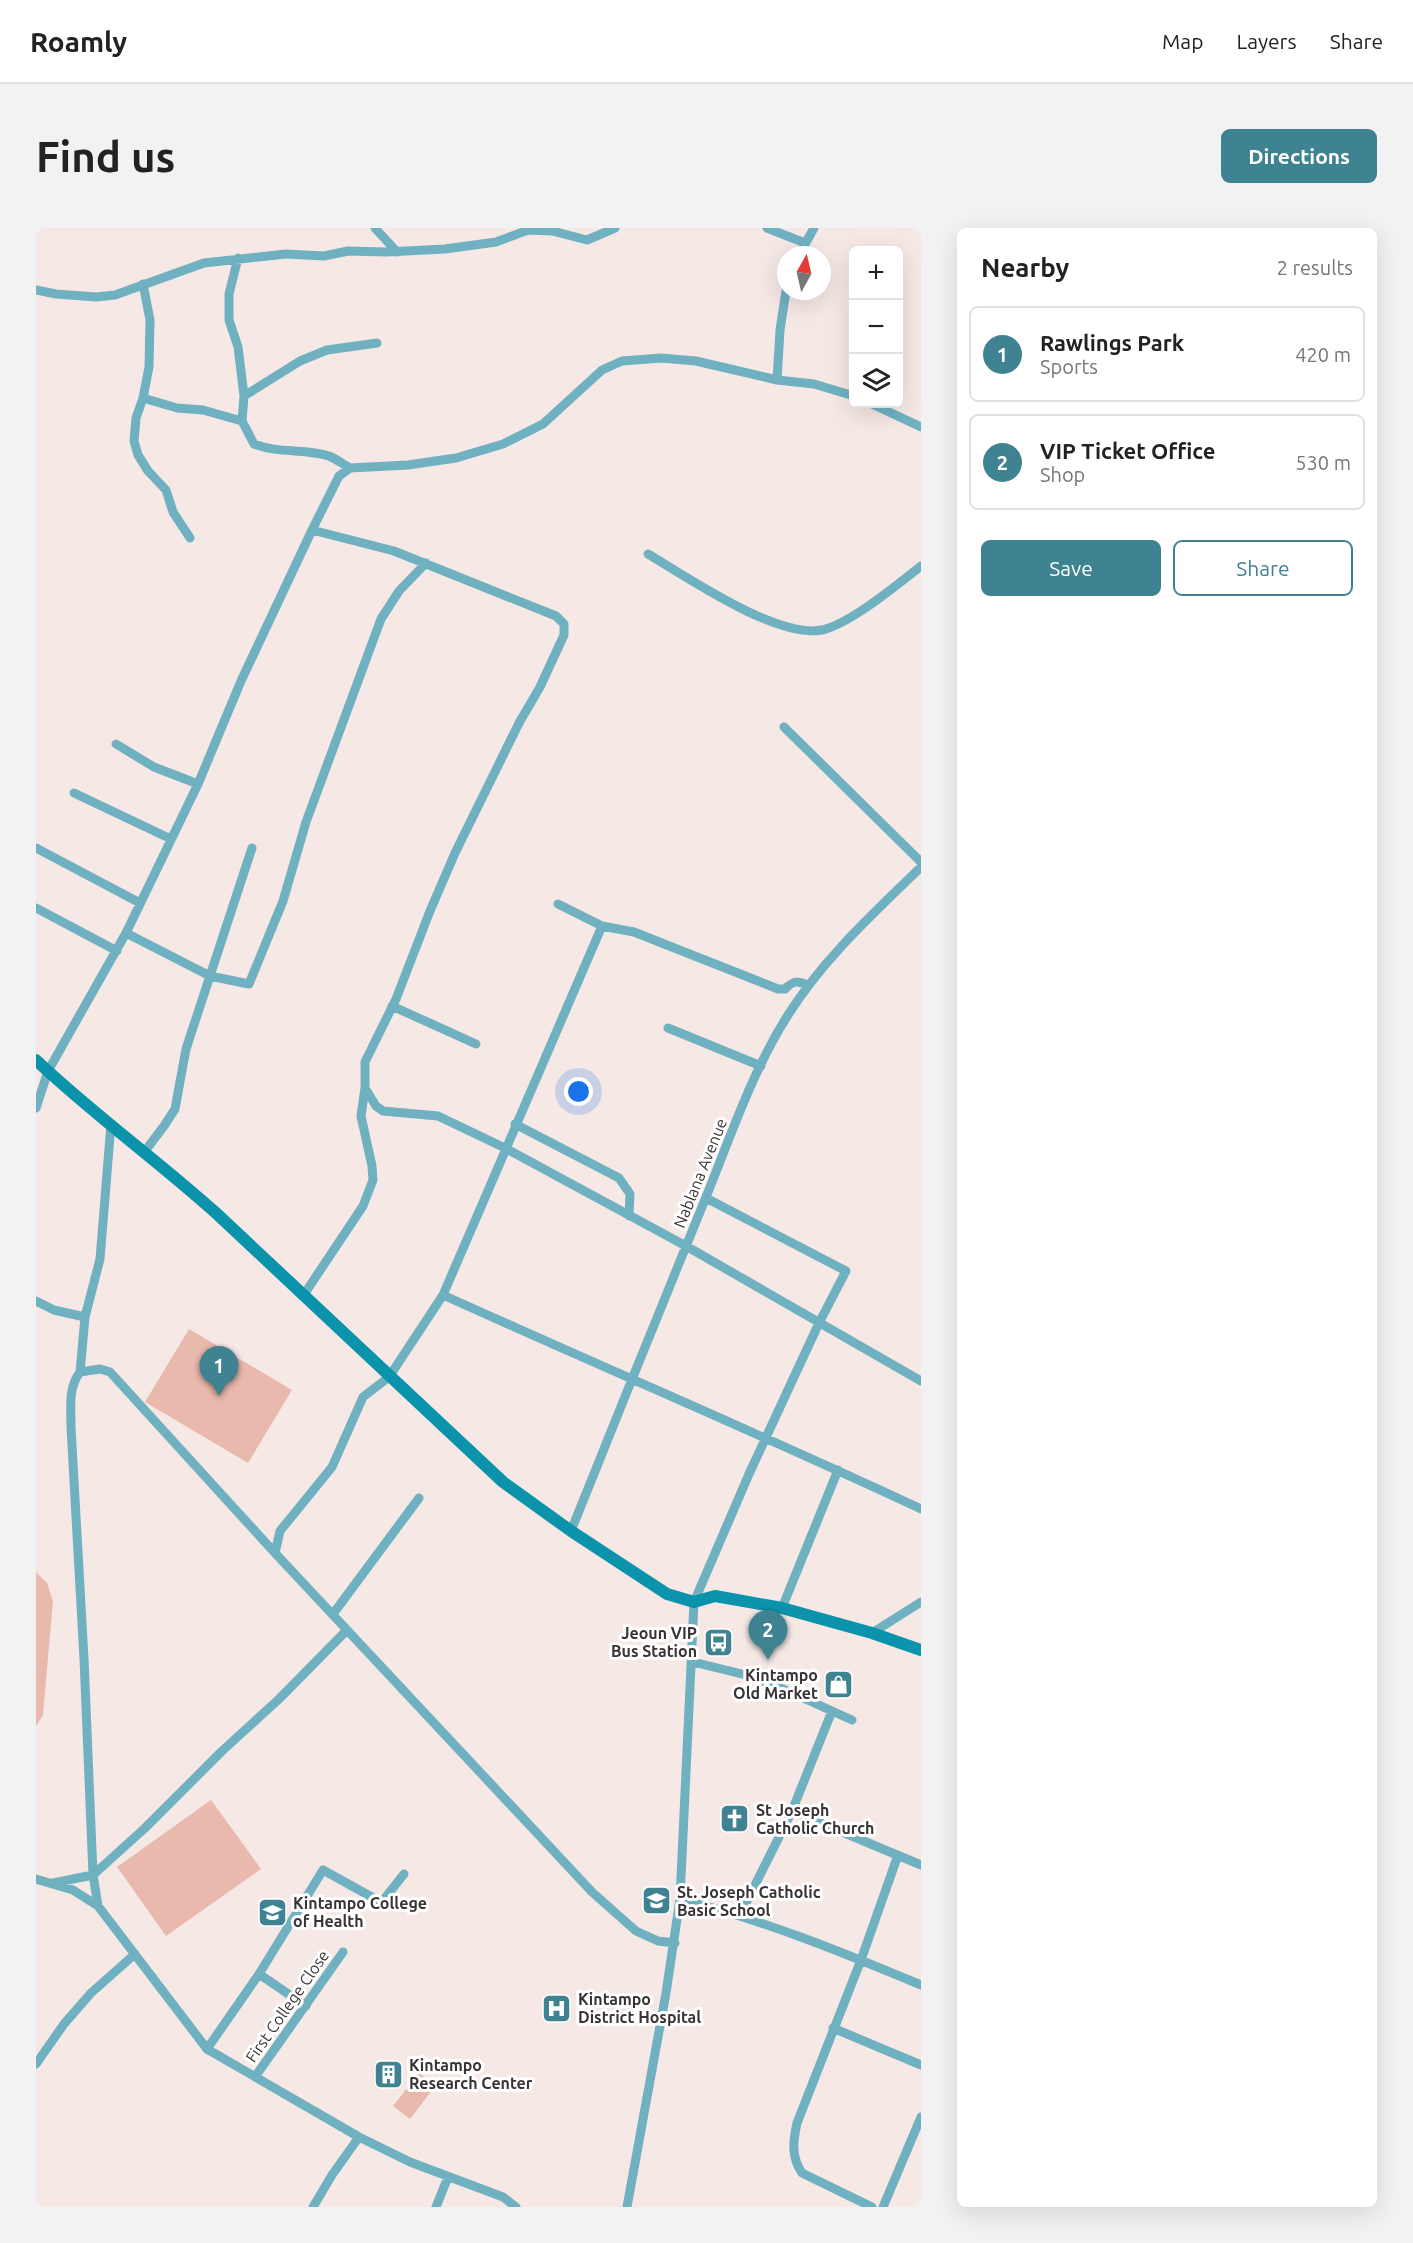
<!DOCTYPE html>
<html lang="en">
<head>
<meta charset="utf-8">
<style>
	:root { --surface:#fff; --page:#f2f2f2; --text:#222; --muted:#767676; --line:#e0e0e0; --accent:#3f8292 }
	body { margin:0; font-family:Ubuntu,sans-serif; background:var(--page); color:var(--text) }
	.controls { position:absolute; right:18px; top:18px; display:grid; overflow:hidden; border-radius:9px; box-shadow:0 6px 24px #0002 }
	.controls button { width:54px; height:54px; display:grid; place-items:center; padding:0; border:0; border-bottom:2px solid var(--line); background:var(--surface); color:var(--text); font:30px sans-serif }
	.compass { position:absolute; left:741px; top:18px; width:54px; height:54px; border-radius:50%; background:var(--surface); box-shadow:0 6px 24px #0002; rotate:8deg }
	.you { position:absolute; left:543px; top:864px; width:21px; height:21px; margin:-15px; border:4px solid #fff; border-radius:50%; background:#1a73e8; box-shadow:0 0 0 9px #1a73e833 }
	.badge { display:grid; place-items:center; width:39px; height:39px; border-radius:50%; background:var(--accent); color:#fff; font-size:20px; font-weight:700 }
	.pin { position:absolute; translate:-50% -50px; filter:drop-shadow(0 2px 3px #0008) }
	.pin::after { content:''; position:absolute; top:32px; width:21px; height:18px; background:inherit; clip-path:polygon(0 0,100% 0,50% 100%) }
	.list { margin:0; padding:0; list-style:none }
	h2 { display:flex; justify-content:space-between; align-items:center; height:78px; margin:0; padding:0 24px; font-size:26px }
	h2 small { font-size:20px; font-weight:400; color:var(--muted) }
	.list li { display:grid; grid-template-columns:39px 1fr auto; gap:18px; align-items:center; box-sizing:border-box; height:96px; margin:0 12px 12px; padding:0 12px; border:2px solid var(--line); border-radius:9px }
	.list b { display:block; font-size:22px; white-space:nowrap }
	.list p { margin:0; font-size:20px; white-space:nowrap; color:var(--muted) }
	.list em { font-size:20px; font-style:normal; color:var(--muted) }
	.actions { display:flex; gap:12px; padding:18px 24px }
	.actions a { flex:1; padding:14px 0; border:2px solid var(--accent); border-radius:9px; text-align:center; font-size:21px; color:var(--accent) }
	.actions .main { background:var(--accent); color:#fff }
	.icon { flex:none; width:33px; height:33px; fill:none; stroke:currentColor; stroke-width:2; stroke-linecap:round; stroke-linejoin:round }
	.map { position:relative; flex:none; width:885px; height:1979px; overflow:hidden; border-radius:9px }
	header { display:flex; align-items:center; gap:36px; box-sizing:border-box; height:84px; padding:0 30px; background:var(--surface); border-bottom:2px solid var(--line) }
	header strong { font-size:28px }
	nav { display:flex; gap:33px; margin-inline-start:auto; font-size:21px }
	.intro { display:flex; align-items:center; justify-content:space-between; box-sizing:border-box; height:144px; padding:0 36px }
	h1 { margin:0; font-size:42px }
	.button { padding:15px 27px; border-radius:9px; background:var(--accent); color:#fff; font-size:21px; font-weight:700 }
	main { display:flex; gap:36px; padding:0 36px }
	aside { flex:1; background:var(--surface); border-radius:9px; box-shadow:0 6px 24px #0002 }
	.map>svg:first-child { display:block }
</style>
</head>
<body>
<header>
<strong>Roamly</strong>
<nav><a>Map</a><a>Layers</a><a>Share</a></nav>
</header>
<div class="intro"><h1>Find us</h1><a class="button">Directions</a></div>
<main>
<div class="map">
<svg width="885" height="1979" viewBox="0 0 885 1979">
	<rect width="100%" height="100%" fill="#f5e8e5"/>
	<!-- garden -->
	<path fill="#eab9ad" d="M 153,1101 L 256,1162 L 212,1235 L 109,1174 Z
		M 0,1344 L 11,1355 L 17,1373 L 7,1487 L 0,1498 Z
		M 175,1572 L 225,1641 L 130,1708 L 81,1639 Z
		M 383,1845 L 400,1857 L 374,1891 L 357,1878 Z"/>
	<g fill="none" stroke-linecap="round" stroke-linejoin="round">
		<!-- street -->
		<path stroke="#70b1c1" stroke-width="9" d="M 339,0 L 361,24
			M 731,0 L 769,15
			M 763,27 L 778,0
			M 202,30 L 193,66 L 193,92 L 202,119 L 208,168 L 206,193
			M 107,56 L 114,92 L 113,139 L 107,170 L 100,190 L 98,213 L 102,227 L 112,243 L 130,262 L 137,284 L 154,310
			M 0,62 L 20,66 L 60,69 L 79,67 L 168,35 L 250,26 L 288,28 L 312,23 L 350,24 L 409,21 L 460,14 L 492,2 L 516,3 L 551,12 L 579,0
			M 741,152 L 744,102 L 750,63
			M 208,168 L 264,133 L 291,122 L 341,115
			M 107,170 L 141,180 L 167,182 L 206,193 L 218,216 C 243,226 269,220 293,228 C 300,231 307,236 314,240
			M 836,176 L 885,199
			M 276,302 L 358,323 L 520,388 L 528,396 L 528,407 L 504,459 L 483,495 L 419,625 L 394,683 L 360,771 L 329,834 L 329,860 L 340,878 L 347,883 L 402,888 L 469,920 L 650,1018 L 885,1153
			M 612,326 C 651,349 741,411 786,402 C 814,396 862,356 885,338
			M 748,499 L 885,634
			M 80,516 L 118,539 L 162,556
			M 38,565 L 135,611
			M 0,620 L 104,675
			M 522,676 L 566,698
			M 0,680 L 81,723
			M 90,705 L 174,748 L 213,756 L 247,673 L 270,594 L 345,391 L 363,363 L 390,335
			M 356,778 L 440,816
			M 632,800 L 725,838
			M 0,880 L 12,843 L 90,705 L 162,556 L 205,453 L 276,302 L 303,248 L 314,240 L 372,237 L 420,230 L 467,216 L 507,196 L 566,142 L 586,133 L 625,130 L 660,133 L 741,152 L 778,156 L 818,168
			M 75,896 L 64,1031 L 49,1089 L 44,1144 L 64,1141 L 74,1144 L 239,1325 L 556,1664 L 600,1703 L 622,1713 L 639,1715
			M 479,896 L 583,950 L 594,966 L 593,988
			M 109,923 L 128,898 L 139,881 L 150,821 L 216,620
			M 407,1067 C 566,1139 727,1207 885,1281
			M 267,1068 L 327,978 L 337,952 L 336,938 L 325,888 L 329,860
			M 0,1073 L 18,1082 L 49,1089
			M 44,1144 C 32,1160 35,1179 35,1199 L 48,1431 L 57,1647 L 62,1678
			M 535,1303 C 579,1193 623,1084 668,974 C 693,913 716,843 752,787 C 788,730 837,686 885,639
			M 239,1325 L 244,1303 L 296,1239 L 327,1169 L 353,1149 L 407,1067 L 566,698 L 598,704 L 742,761 L 749,761 C 758,752 761,753 772,757
			M 746,1380 L 802,1242
			M 297,1386 L 383,1270
			M 836,1405 L 885,1374
			M 657,1434 L 710,1447 L 745,1460 L 816,1492
			M 756,1583 L 885,1637
			M 0,1651 L 37,1662 L 62,1678 L 171,1821 L 323,1909 L 374,1934 L 467,1969 L 480,1979
			M 17,1655 L 57,1647 L 109,1600 L 185,1524 L 243,1471 L 311,1402
			M 644,1671 C 727,1692 806,1724 885,1757
			M 704,1687 L 756,1583 L 796,1483
			M 223,1746 L 270,1778
			M 797,1800 L 885,1837
			M 171,1821 L 223,1746 L 287,1642 L 343,1673 L 349,1670 L 368,1646
			M 0,1836 L 28,1796 L 55,1765 L 99,1726
			M 219,1849 L 307,1724
			M 277,1979 L 296,1947 L 323,1909
			M 400,1979 L 412,1949
			M 591,1979 L 630,1765 L 644,1671 L 658,1374 L 713,1246 L 783,1095 L 810,1043 L 670,970
			M 836,1979 L 766,1945 C 755,1929 757,1913 761,1895 L 825,1732 L 862,1627
			M 847,1979 L 885,1889"/>
		<!-- secondary -->
		<path stroke="#0c93ac" stroke-width="12" d="M 0,832 C 57,886 121,932 180,985 L 467,1254 L 535,1303 L 631,1366 L 658,1374 L 679,1368 L 746,1380 L 836,1405 L 885,1422"/>
	</g>
	<!-- icons -->
	<defs>
		<symbol id="bus-square" viewBox="-11 -11 22 22"><rect x="-9" y="-9" width="18" height="18" rx="4" fill="#3f8292" stroke="#fff"/><path d="M-5-6H5V4H4V6H2V4H-2V6H-4V4H-5ZM-3.5-4V0h7V-4ZM-3.5 1.2v1.5H-2V1.2ZM2 1.2v1.5H3.5V1.2Z" fill="#fff"/></symbol>
		<symbol id="shop-square" viewBox="-11 -11 22 22"><rect x="-9" y="-9" width="18" height="18" rx="4" fill="#3f8292" stroke="#fff"/><path d="M-5-2.5h2.3a2.7 3.5 0 0 1 5.4 0H5L5.5 6h-11ZM-1.5-2.5h3a1.5 2.3 0 0 0-3 0Z" fill="#fff"/></symbol>
		<symbol id="church-square" viewBox="-11 -11 22 22"><rect x="-9" y="-9" width="18" height="18" rx="4" fill="#3f8292" stroke="#fff"/><path d="M-1.2-6h2.4v3.5h3.3v2.4h-3.3V6h-2.4V-.1h-3.3v-2.4h3.3Z" fill="#fff"/></symbol>
		<symbol id="school-square" viewBox="-11 -11 22 22"><rect x="-9" y="-9" width="18" height="18" rx="4" fill="#3f8292" stroke="#fff"/><path d="M0-5L7-2L0 1L-7-2ZM-4 1L0 2.5L4 1V4Q0 6-4 4Z" fill="#fff"/></symbol>
		<symbol id="hospital-square" viewBox="-11 -11 22 22"><rect x="-9" y="-9" width="18" height="18" rx="4" fill="#3f8292" stroke="#fff"/><path d="M-5-5h3v3.5h4V-5h3V5h-3V1.5h-4V5h-3Z" fill="#fff"/></symbol>
		<symbol id="building-square" viewBox="-11 -11 22 22"><rect x="-9" y="-9" width="18" height="18" rx="4" fill="#3f8292" stroke="#fff"/><path d="M-4-6H4V6H1V3H-1V6H-4ZM-2.5-4.3h1.7v1.8h-1.7ZM.8-4.3h1.7v1.8H.8ZM-2.5-1h1.7V.8h-1.7ZM.8-1h1.7V.8H.8Z" fill="#fff"/></symbol>
	</defs>
	<g fill-rule="evenodd">
		<use href="#bus-square" x="666" y="1398" width="33" height="33"/>
		<use href="#shop-square" x="786" y="1440" width="33" height="33"/>
		<use href="#church-square" x="682" y="1574" width="33" height="33"/>
		<use href="#school-square" x="604" y="1656" width="33" height="33"/>
		<use href="#school-square" x="220" y="1668" width="33" height="33"/>
		<use href="#hospital-square" x="504" y="1764" width="33" height="33"/>
		<use href="#building-square" x="336" y="1830" width="33" height="33"/>
	</g>
	<g text-anchor="middle" stroke-width="6" stroke-linejoin="round" paint-order="stroke">
		<!-- street labels -->
		<g font-size="16" fill="#393433" stroke="#fff">
			<text transform="translate(664 945) rotate(-68)" y="6">Nablana Avenue</text>
			<text transform="translate(251 1778) rotate(-55)" y="6">First College Close</text>
		</g>
		<!-- poi labels -->
		<g font-size="16" font-weight="bold" fill="#393433" stroke="#fff" text-anchor="start">
			<text x="661" y="1411" text-anchor="end">Jeoun VIP<tspan x="661" dy="18">Bus Station</tspan></text>
			<text x="782" y="1453" text-anchor="end">Kintampo<tspan x="782" dy="18">Old Market</tspan></text>
			<text x="720" y="1588">St Joseph<tspan x="720" dy="18">Catholic Church</tspan></text>
			<text x="641" y="1670">St. Joseph Catholic<tspan x="641" dy="18">Basic School</tspan></text>
			<text x="257" y="1681">Kintampo College<tspan x="257" dy="18">of Health</tspan></text>
			<text x="542" y="1777">Kintampo<tspan x="542" dy="18">District Hospital</tspan></text>
			<text x="373" y="1843">Kintampo<tspan x="373" dy="18">Research Center</tspan></text>
		</g>
	</g>
</svg>
<div class="controls">
<button>+</button>
<button>−</button>
<button><svg class="icon" aria-label="layers" viewBox="0 0 24 24"><path d="M12 4l9 5-9 5-9-5zM3 14l9 5 9-5"/></svg></button>
</div>
<svg class="compass" viewBox="-18 -18 36 36"><path d="M0-13l5 13h-10z" fill="#e53935"/><path d="M0 13l5-13h-10z" fill="#767676"/></svg>
<div class="you"></div>
<div class="pin badge" style="left:183px;top:1168px">1</div>
<div class="pin badge" style="left:732px;top:1432px">2</div>
</div>
<aside>
<h2>Nearby<small>2 results</small></h2>
<ul class="list">
<li><span class="badge">1</span><div><b>Rawlings Park</b><p>Sports</p></div><em>420 m</em></li>
<li><span class="badge">2</span><div><b>VIP Ticket Office</b><p>Shop</p></div><em>530 m</em></li>
</ul>
<div class="actions"><a class="main">Save</a><a>Share</a></div>
</aside>
</main>
</body>
</html>
